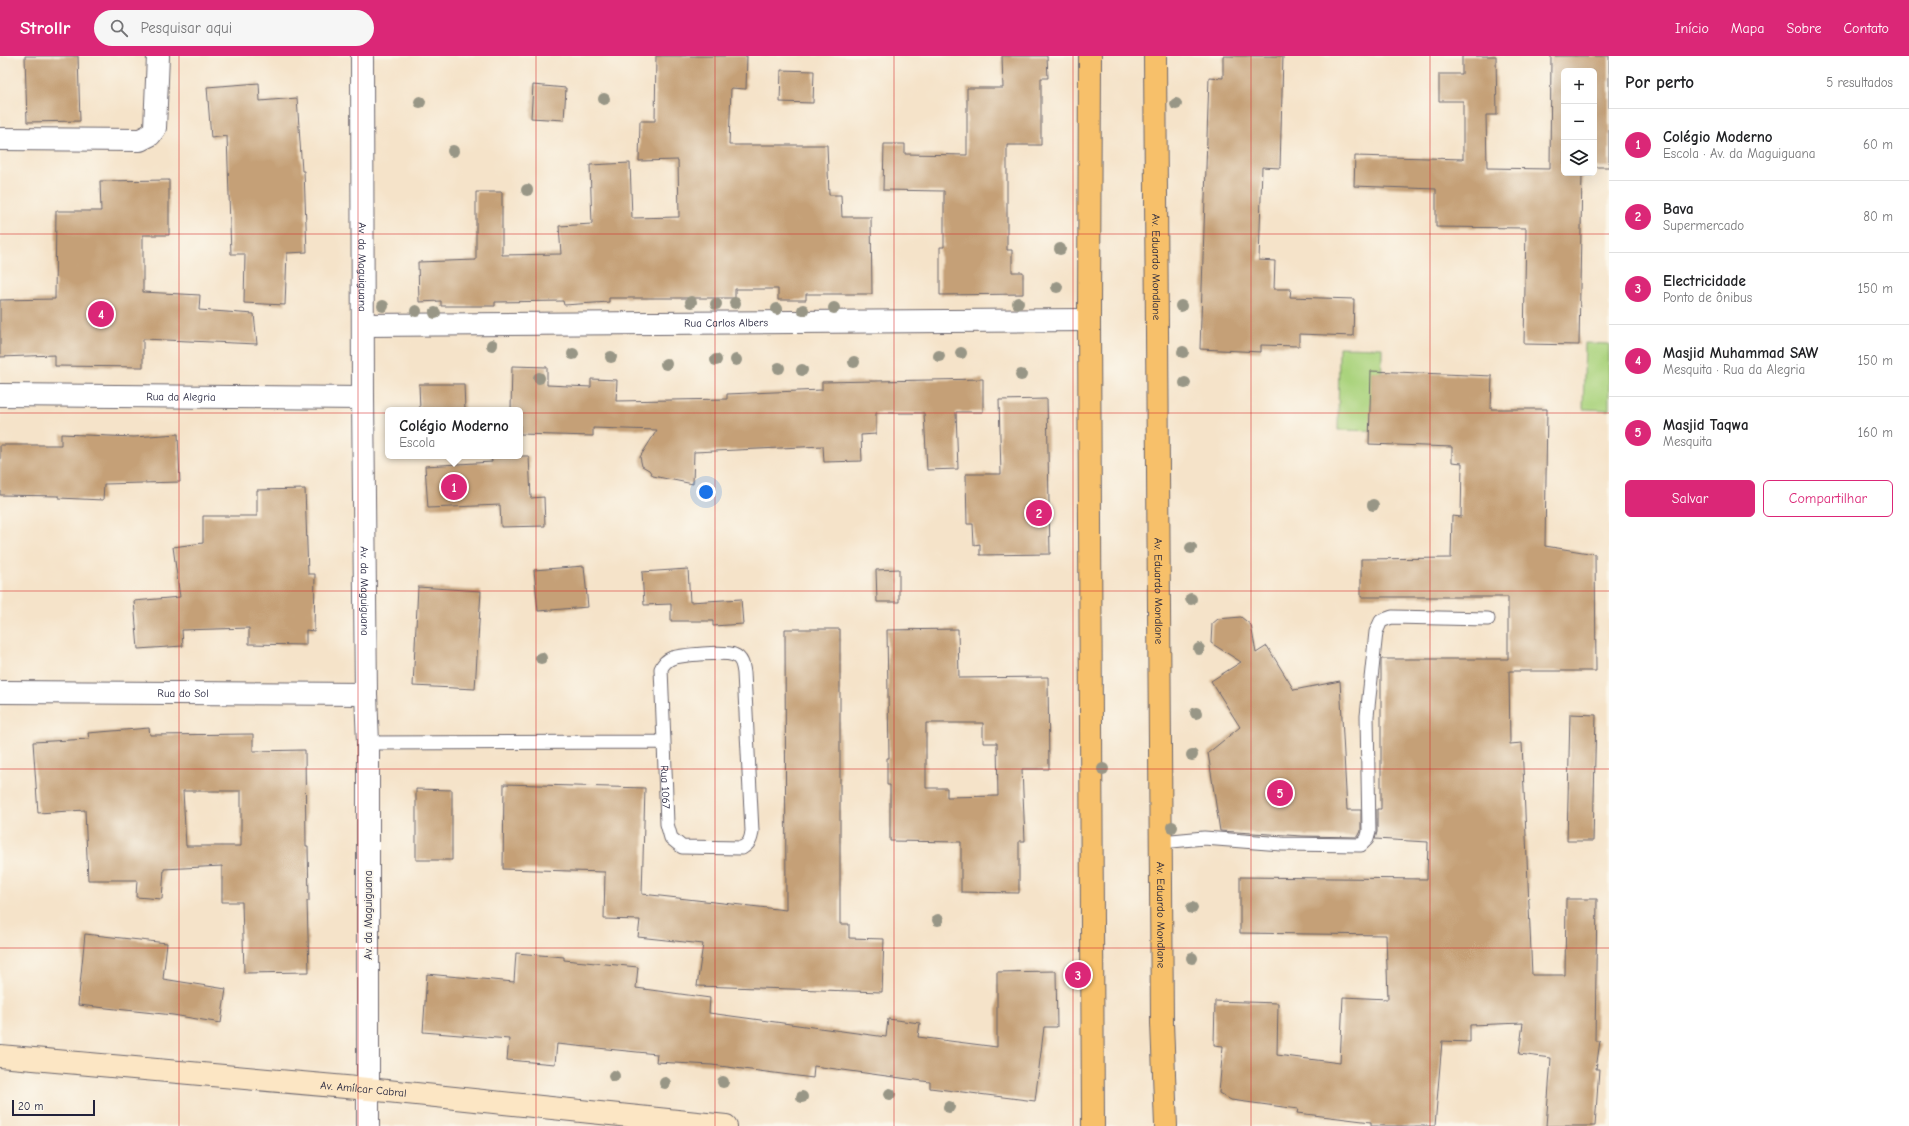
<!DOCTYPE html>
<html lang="pt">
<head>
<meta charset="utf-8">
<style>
	:root { --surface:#fff; --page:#f6f6f6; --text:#202124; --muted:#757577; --line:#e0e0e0; --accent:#db2777 }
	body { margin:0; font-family:"Comic Neue",sans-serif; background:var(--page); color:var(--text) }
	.controls { position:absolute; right:12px; top:12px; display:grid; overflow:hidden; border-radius:6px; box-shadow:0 4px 16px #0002 }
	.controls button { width:36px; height:36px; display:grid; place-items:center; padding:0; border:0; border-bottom:1px solid var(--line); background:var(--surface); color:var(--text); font:20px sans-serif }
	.scale { position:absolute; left:12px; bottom:10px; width:83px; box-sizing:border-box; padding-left:4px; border:2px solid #22223b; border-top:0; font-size:11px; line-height:14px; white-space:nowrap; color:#22223b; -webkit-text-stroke:3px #fbf7ec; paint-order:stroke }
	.you { position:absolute; left:706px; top:436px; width:14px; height:14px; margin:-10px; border:3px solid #fff; border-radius:50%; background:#1a73e8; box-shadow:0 0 0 6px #1a73e833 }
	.badge { display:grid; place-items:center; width:26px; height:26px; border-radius:50%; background:var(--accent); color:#fff; font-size:13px; font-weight:700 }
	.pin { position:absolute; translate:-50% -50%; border:2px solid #fff; box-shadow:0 1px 4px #0006 }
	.popup { position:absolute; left:385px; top:351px; width:138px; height:52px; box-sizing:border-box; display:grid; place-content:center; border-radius:6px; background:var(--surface); filter:drop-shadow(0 1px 3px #0005); font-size:13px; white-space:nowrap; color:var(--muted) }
	.popup b { font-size:15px; color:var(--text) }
	.popup::after { content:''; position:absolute; left:50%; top:100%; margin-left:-8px; border:8px solid transparent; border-top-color:var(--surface) }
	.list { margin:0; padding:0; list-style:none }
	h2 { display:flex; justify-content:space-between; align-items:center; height:52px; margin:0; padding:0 16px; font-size:17px }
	h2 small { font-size:13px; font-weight:400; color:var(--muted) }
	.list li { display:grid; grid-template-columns:26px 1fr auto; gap:12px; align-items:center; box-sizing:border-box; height:72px; padding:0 16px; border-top:1px solid var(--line) }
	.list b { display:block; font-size:15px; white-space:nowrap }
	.list p { margin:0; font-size:13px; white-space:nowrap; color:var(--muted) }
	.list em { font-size:13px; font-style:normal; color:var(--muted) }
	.actions { display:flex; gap:8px; padding:12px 16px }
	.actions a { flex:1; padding:9px 0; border:1px solid var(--accent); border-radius:6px; text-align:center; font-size:14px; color:var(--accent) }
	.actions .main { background:var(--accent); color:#fff }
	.icon { flex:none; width:22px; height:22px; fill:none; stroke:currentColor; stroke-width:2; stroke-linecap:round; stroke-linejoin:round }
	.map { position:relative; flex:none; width:1609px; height:1070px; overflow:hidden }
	header { display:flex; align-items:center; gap:24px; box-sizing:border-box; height:56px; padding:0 20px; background:var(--accent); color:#fff }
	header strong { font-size:19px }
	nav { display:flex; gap:22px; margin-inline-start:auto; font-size:14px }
	.search { width:280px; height:36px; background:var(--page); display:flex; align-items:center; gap:10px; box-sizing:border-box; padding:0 14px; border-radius:22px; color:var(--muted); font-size:15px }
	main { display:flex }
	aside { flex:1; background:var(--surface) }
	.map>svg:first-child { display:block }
</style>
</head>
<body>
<header>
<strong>Strollr</strong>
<div class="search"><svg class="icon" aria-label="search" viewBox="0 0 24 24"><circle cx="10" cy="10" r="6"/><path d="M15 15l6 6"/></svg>Pesquisar aqui</div>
<nav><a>Início</a><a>Mapa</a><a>Sobre</a><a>Contato</a></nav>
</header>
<main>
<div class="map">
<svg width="1609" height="1070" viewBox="0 0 1609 1070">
	<rect width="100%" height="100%" fill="#fbf7ec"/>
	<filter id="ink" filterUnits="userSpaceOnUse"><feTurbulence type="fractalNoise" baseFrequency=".025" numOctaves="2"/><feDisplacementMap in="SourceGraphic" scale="8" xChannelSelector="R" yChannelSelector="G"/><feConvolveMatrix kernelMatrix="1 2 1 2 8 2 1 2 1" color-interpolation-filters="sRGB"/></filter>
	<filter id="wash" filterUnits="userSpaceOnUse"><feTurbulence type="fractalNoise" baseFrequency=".012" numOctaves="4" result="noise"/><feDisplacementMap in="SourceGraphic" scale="16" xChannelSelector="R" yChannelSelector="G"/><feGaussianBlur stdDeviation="0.9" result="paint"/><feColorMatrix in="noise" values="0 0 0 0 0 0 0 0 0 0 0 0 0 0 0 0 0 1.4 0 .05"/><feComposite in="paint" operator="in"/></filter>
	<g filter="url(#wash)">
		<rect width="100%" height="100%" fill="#f5e3c9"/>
		<!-- green -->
		<path fill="#aad37d" stroke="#667a5c" d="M 1585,287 L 1609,288 L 1609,354 L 1583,353 Z
			M 1339,291 L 1382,292 L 1381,375 L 1338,374 Z"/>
		<g id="blocks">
			<!-- building -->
			<path fill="#c5a077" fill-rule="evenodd" d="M 25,0 L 78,0 L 80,65 L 27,66 Z
				M 656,0 L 747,0 L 746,33 L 731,32 L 729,89 L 827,89 L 829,139 L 841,139 L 842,161 L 871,161 L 872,238 L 806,238 L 806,244 L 778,244 L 778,233 L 735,233 L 735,242 L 609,242 L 609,246 L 564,249 L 563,245 L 495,246 L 495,250 L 441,250 L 441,245 L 419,246 L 418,206 L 476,204 L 476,136 L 502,136 L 502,199 L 561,198 L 559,170 L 592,168 L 590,109 L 630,107 L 632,162 L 679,161 L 678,104 L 639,105 L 640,65 L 655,65 Z
				M 1002,0 L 1047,0 L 1048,22 L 1041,22 L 1041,89 L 1007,89 L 1007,194 L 1012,194 L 1012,216 L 1023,216 L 1023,238 L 940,239 L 940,191 L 944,191 L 944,135 L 883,134 L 884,88 L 905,88 L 905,98 L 967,99 L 967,32 L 1003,32 Z
				M 1223,0 L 1283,0 L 1280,112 L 1262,111 L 1259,204 L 1275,205 L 1274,233 L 1291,233 L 1290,241 L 1354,243 L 1353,280 L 1299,278 L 1299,290 L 1261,289 L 1261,296 L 1200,293 L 1209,21 L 1223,22 Z
				M 1462,0 L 1496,0 L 1497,59 L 1486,59 L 1487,112 L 1550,113 L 1551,0 L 1609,0 L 1609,111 L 1594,111 L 1594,15 L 1564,15 L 1564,117 L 1582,117 L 1579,289 L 1524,288 L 1526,172 L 1436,171 L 1436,133 L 1354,130 L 1355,100 L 1463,103 L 1463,45 L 1439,45 L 1439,18 L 1462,18 Z
				M 781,14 L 814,15 L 813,47 L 780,46 Z
				M 259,27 L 260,45 L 297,42 L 302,115 L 304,115 L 307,196 L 287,197 L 285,249 L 244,247 L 245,198 L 231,198 L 227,80 L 211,82 L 207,31 Z
				M 533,29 L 566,32 L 564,64 L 531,62 Z
				M 169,124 L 169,179 L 143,179 L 143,236 L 200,239 L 199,254 L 254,258 L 257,288 L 143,283 L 143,311 L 55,310 L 55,299 L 0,301 L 0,244 L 55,243 L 56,155 L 101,155 L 100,125 Z
				M 512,310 L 547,311 L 547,329 L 591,331 L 591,323 L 617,324 L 616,345 L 727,343 L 727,338 L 822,334 L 822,326 L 983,323 L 983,356 L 956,356 L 958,413 L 927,414 L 924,357 L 876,357 L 876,378 L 861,379 L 862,405 L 824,406 L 823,390 L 694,396 L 693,428 L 653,420 L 649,414 L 642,410 L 640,401 L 657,374 L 593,372 L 593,380 L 520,378 L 520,354 L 511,354 Z
				M 1371,315 L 1492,320 L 1491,353 L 1547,353 L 1545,490 L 1595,498 L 1596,615 L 1509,615 L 1510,688 L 1522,687 L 1532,919 L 1565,919 L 1566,843 L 1597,843 L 1595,985 L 1600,985 L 1596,1013 L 1599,1013 L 1595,1070 L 1546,1070 L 1551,1002 L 1519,998 L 1523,967 L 1470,969 L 1470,986 L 1442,985 L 1435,1070 L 1371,1070 L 1371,1066 L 1297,1057 L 1298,1053 L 1231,1044 L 1219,1037 L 1223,990 L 1214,989 L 1215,945 L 1278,947 L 1277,999 L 1340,1007 L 1343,941 L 1388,943 L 1386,879 L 1240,877 L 1240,821 L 1427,823 L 1428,786 L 1375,783 L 1377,776 L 1377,753 L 1381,753 L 1381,603 L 1508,603 L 1508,541 L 1361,541 L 1361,503 L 1451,502 L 1452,460 L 1461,461 L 1462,407 L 1452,406 L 1452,391 L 1369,388 Z
				M 419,328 L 464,328 L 465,354 L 420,354 Z
				M 1047,343 L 1050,498 L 980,499 L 980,488 L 974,489 L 973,468 L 967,468 L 966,418 L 1001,418 L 999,344 Z
				M 61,378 L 134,381 L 178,378 L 180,426 L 104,428 L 103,444 L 59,442 L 59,440 L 0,439 L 0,389 L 61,389 Z
				M 491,400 L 529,400 L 531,442 L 544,441 L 545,470 L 501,471 L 500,449 L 428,452 L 425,410 L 492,406 Z
				M 305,433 L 308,518 L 315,518 L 314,575 L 306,574 L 306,589 L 249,588 L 249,572 L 182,574 L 183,590 L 138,593 L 134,545 L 180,541 L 173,491 L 203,487 L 203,460 L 257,460 L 257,434 Z
				M 584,510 L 588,551 L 538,555 L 534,514 Z
				M 688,513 L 690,546 L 741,543 L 743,568 L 713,570 L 713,565 L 671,565 L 671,548 L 644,549 L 642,516 Z
				M 899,513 L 899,546 L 877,546 L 876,514 Z
				M 418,531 L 481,535 L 475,633 L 413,630 Z
				M 1241,561 L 1251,569 L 1256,597 L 1267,590 L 1294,634 L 1340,625 L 1347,754 L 1361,754 L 1361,775 L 1358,781 L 1302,780 L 1220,775 L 1208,697 L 1240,671 L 1211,625 L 1241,606 L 1211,587 L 1212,568 L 1218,563 Z
				M 785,573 L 840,573 L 840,868 L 849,868 L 849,882 L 884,883 L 882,936 L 697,930 L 703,888 L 638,881 L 640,864 L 604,863 L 605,816 L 503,813 L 504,728 L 645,732 L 642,838 L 786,854 Z
				M 958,573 L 959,622 L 1048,621 L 1049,713 L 1022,713 L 1025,785 L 1019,785 L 1019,837 L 961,836 L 961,786 L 890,785 L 890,729 L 887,729 L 887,702 L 889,702 L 887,574 ZM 926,667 L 983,667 L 983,687 L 997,687 L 998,740 L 947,741 L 947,732 L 926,732 Z
				M 1570,658 L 1596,659 L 1593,785 L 1567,785 Z
				M 149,672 L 150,679 L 253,678 L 253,695 L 305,694 L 306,790 L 308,790 L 309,845 L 307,845 L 309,916 L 244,917 L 242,846 L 222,846 L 222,810 L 164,813 L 162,843 L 136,841 L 137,824 L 88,824 L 85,754 L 38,757 L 33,686 L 89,683 L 88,677 ZM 183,735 L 241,735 L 241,790 L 186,790 Z
				M 416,733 L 452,734 L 452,804 L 416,804 Z
				M 85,878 L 167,887 L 163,923 L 226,933 L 221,967 L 173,959 L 78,949 Z
				M 516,897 L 564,901 L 564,904 L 638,911 L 636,932 L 710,942 L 709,957 L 886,981 L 888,963 L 920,967 L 918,981 L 997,991 L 997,916 L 1056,915 L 1057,971 L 1044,971 L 1035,1045 L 930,1032 L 930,1026 L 814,1010 L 813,1022 L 712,1009 L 656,1006 L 657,998 L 557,988 L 555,1008 L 507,1004 L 509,983 L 423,976 L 427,918 L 514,926 Z"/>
		</g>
	</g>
	<g filter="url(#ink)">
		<use href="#blocks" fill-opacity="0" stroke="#6c666d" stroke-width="1"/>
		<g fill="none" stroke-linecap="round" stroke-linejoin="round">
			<defs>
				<g id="lane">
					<path id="s1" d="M 368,687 L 664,686 L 667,768 L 671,782 L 682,791 L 742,792 C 749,788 751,784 752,775 L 744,617 C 743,610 742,602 734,599 C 725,595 681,599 672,602 C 667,604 663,608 661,613 L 664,686"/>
					<path d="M 1161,786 L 1204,782 L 1282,788 L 1361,789 L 1367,783 L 1369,776 L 1367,660 L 1376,576 L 1381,565 L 1392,561 L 1488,563"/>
				</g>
				<g id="street">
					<path id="s2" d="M 362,0 L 363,342 L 366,638 L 368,687 L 368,1070"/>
					<path d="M 0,83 L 140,84 L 150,79 L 155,72 L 158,0"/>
					<path id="s3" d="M 363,269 L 1089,264"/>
					<path id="s4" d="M 0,339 L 363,342"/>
					<path id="s5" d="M 0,636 L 366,638"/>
				</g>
				<g id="secondary">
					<path id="s6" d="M 0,1000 L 368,1033 L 726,1070"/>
				</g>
				<g id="primary">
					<path d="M 1090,0 L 1089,264 L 1093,1070"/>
					<path id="s7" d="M 1155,0 L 1162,967 L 1166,1070"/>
				</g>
			</defs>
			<!-- lane casing -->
			<use href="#lane" stroke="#6c666d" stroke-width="15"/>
			<!-- street casing -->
			<use href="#street" stroke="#6c666d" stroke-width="24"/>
			<!-- secondary casing -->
			<use href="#secondary" stroke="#6c666d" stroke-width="24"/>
			<!-- primary casing -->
			<use href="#primary" stroke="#6c666d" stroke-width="24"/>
			<!-- lane -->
			<use href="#lane" stroke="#fff" stroke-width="13"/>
			<!-- street -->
			<use href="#street" stroke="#fff" stroke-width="22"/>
			<!-- secondary -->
			<use href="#secondary" stroke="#fce6c4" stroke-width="22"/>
			<!-- primary -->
			<use href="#primary" stroke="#f7c06b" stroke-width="22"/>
		</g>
		<!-- trees -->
		<g fill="#989686">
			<circle cx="604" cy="43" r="6"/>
			<circle cx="420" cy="46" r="6"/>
			<circle cx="1176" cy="48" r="6"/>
			<circle cx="453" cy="95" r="6"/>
			<circle cx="527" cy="134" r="6"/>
			<circle cx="1060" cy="193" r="6"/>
			<circle cx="1057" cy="231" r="6"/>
			<circle cx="691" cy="246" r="6"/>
			<circle cx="735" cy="247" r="6"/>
			<circle cx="1018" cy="247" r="6"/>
			<circle cx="716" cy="248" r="6"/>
			<circle cx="383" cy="250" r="6"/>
			<circle cx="1181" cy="250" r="6"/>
			<circle cx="834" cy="252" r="6"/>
			<circle cx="777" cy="253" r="6"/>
			<circle cx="803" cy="254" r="6"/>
			<circle cx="416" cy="255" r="6"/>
			<circle cx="435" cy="257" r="6"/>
			<circle cx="492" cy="289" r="6"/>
			<circle cx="1183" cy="296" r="6"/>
			<circle cx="961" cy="297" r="6"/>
			<circle cx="573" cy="298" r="6"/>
			<circle cx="939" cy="300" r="6"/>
			<circle cx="611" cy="301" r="6"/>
			<circle cx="716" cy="304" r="6"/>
			<circle cx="736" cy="304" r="6"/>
			<circle cx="854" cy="306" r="6"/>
			<circle cx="666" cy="308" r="6"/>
			<circle cx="779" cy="312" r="6"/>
			<circle cx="802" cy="314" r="6"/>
			<circle cx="1021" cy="319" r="6"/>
			<circle cx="539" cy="322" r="6"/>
			<circle cx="1185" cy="327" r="6"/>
			<circle cx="1373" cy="449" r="6"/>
			<circle cx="1191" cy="492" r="6"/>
			<circle cx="1191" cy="543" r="6"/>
			<circle cx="1199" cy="593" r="6"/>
			<circle cx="541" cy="602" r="6"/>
			<circle cx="1196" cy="657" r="6"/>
			<circle cx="1192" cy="699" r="6"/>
			<circle cx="1103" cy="713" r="6"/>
			<circle cx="1172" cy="771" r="6"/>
			<circle cx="1192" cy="852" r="6"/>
			<circle cx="938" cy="864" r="6"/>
			<circle cx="1192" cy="902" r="6"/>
			<circle cx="614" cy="1020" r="6"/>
			<circle cx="723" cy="1026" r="6"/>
			<circle cx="665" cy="1027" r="6"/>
			<circle cx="890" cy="1038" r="6"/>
			<circle cx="802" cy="1041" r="6"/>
			<circle cx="949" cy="1051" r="6"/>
		</g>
	</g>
	<!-- grid -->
	<path fill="none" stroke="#d62828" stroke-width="1" stroke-opacity="0.55" d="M 179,0 L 179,1070M 358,0 L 358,1070M 536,0 L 536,1070M 715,0 L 715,1070M 894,0 L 894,1070M 1073,0 L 1073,1070M 1251,0 L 1251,1070M 1430,0 L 1430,1070M 0,178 L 1609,178M 0,357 L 1609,357M 0,535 L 1609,535M 0,713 L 1609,713M 0,892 L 1609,892"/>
	<g text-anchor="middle" stroke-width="3.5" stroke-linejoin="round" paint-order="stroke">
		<!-- street labels -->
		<g font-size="11" fill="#22223b" stroke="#fbf7ec">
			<text dy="4" stroke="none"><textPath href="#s2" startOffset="211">Av. da Maguiguana</textPath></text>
			<text dy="4" stroke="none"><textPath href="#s7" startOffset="211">Av. Eduardo Mondlane</textPath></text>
			<text dy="4" stroke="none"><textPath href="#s3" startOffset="363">Rua Carlos Albers</textPath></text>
			<text dy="4" stroke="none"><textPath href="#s4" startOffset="181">Rua da Alegria</textPath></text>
			<text dy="4" stroke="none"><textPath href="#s2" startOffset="535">Av. da Maguiguana</textPath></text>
			<text dy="4" stroke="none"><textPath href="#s7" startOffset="535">Av. Eduardo Mondlane</textPath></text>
			<text dy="4" stroke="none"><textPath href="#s5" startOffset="183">Rua do Sol</textPath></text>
			<text dy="4" stroke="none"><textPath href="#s1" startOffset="341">Rua 1067</textPath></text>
			<text transform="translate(368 859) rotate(-90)" y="4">Av. da Maguiguana</text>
			<text dy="4" stroke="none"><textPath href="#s7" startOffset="859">Av. Eduardo Mondlane</textPath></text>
			<text dy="4" stroke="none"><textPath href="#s6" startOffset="365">Av. Amílcar Cabral</textPath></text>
		</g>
	</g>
</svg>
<div class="controls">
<button>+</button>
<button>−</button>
<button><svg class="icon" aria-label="layers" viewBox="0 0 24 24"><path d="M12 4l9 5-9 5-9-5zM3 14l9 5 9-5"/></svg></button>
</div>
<div class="scale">20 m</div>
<div class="you"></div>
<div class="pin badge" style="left:454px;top:431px">1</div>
<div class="popup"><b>Colégio Moderno</b>Escola</div>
<div class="pin badge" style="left:1039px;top:457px">2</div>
<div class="pin badge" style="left:1078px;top:919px">3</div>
<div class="pin badge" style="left:101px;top:258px">4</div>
<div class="pin badge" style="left:1280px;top:737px">5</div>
</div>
<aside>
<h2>Por perto<small>5 resultados</small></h2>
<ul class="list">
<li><span class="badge">1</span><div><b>Colégio Moderno</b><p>Escola · Av. da Maguiguana</p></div><em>60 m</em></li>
<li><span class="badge">2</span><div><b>Bava</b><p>Supermercado</p></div><em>80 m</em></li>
<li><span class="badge">3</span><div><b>Electricidade</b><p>Ponto de ônibus</p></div><em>150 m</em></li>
<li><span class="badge">4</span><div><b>Masjid Muhammad SAW</b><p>Mesquita · Rua da Alegria</p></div><em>150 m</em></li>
<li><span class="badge">5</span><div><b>Masjid Taqwa</b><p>Mesquita</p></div><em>160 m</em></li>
</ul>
<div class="actions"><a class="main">Salvar</a><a>Compartilhar</a></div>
</aside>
</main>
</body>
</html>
